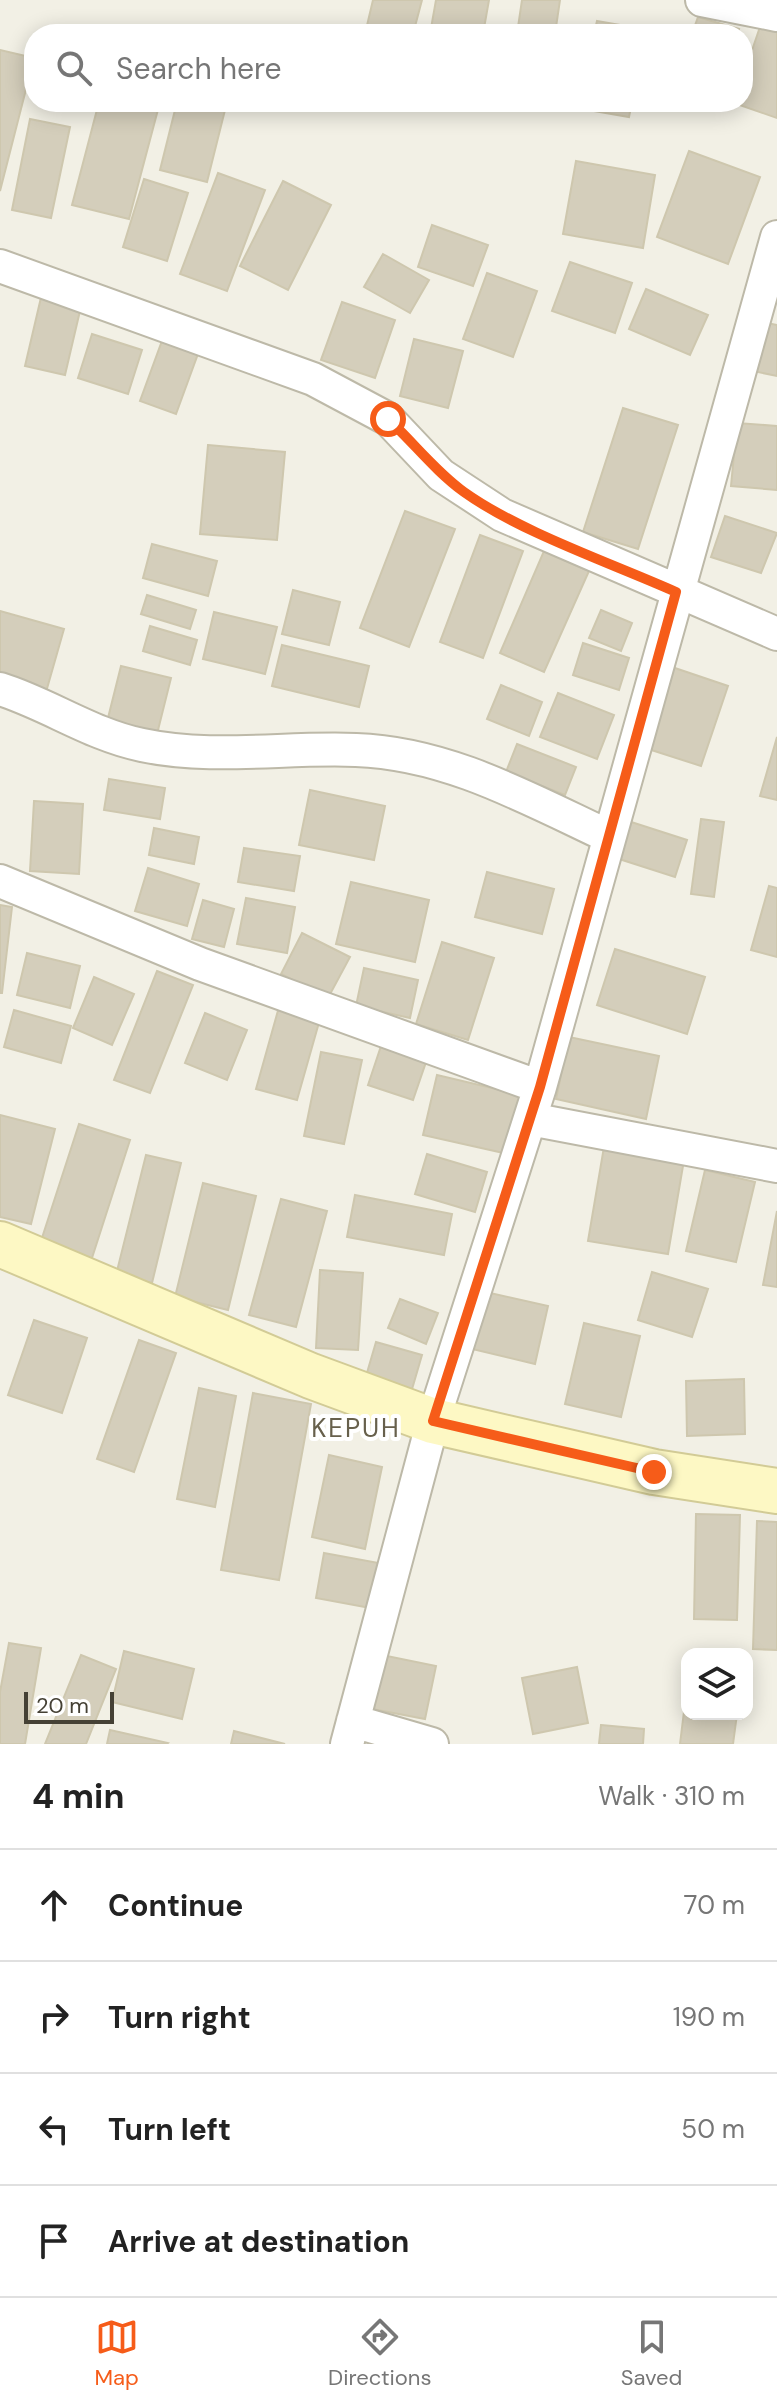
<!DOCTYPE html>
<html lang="en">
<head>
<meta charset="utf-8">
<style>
	:root { --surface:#fff; --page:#f6f6f6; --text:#222; --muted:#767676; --line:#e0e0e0; --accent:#f65c19 }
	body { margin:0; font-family:"DM Sans",sans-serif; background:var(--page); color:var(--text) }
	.controls { position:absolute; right:24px; bottom:24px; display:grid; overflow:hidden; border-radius:16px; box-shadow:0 4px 20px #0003 }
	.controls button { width:72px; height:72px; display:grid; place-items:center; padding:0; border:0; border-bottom:2px solid var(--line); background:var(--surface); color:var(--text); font:40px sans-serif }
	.scale { position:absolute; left:24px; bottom:20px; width:90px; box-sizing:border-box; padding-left:8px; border:4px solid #454135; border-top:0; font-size:22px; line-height:28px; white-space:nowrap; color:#454135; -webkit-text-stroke:6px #fff; paint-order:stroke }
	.stop { position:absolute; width:24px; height:24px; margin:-18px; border:6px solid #f65c19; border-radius:50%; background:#fff }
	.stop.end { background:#f65c19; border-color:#fff; box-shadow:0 2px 8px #0008 }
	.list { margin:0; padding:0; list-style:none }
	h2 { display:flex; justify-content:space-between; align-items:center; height:104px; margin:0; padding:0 32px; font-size:34px }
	h2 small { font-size:26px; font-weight:400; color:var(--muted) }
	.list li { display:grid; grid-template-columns:52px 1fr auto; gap:24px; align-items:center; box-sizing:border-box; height:112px; padding:0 32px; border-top:2px solid var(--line) }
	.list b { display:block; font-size:30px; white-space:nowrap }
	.list em { font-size:26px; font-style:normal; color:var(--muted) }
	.icon { flex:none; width:44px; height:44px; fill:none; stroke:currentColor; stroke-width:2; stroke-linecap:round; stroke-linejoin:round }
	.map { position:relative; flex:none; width:777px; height:1744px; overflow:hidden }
	.search { position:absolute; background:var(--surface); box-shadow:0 4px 20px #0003; left:24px; right:24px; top:24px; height:88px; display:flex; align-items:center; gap:20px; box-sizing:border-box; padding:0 28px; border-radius:32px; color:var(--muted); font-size:30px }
	.sheet { height:552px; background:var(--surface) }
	nav { display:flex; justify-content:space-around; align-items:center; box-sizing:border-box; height:112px; border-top:2px solid var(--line); background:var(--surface); font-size:22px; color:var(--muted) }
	nav a { display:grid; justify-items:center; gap:4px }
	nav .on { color:var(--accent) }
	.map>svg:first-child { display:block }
</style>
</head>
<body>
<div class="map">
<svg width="777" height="1744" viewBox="0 0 777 1744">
	<rect width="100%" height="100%" fill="#f2f0e5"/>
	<!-- building -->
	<path fill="#d4cebb" stroke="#cec7ae" stroke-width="2" d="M 373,0 L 422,0 L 413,34 L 365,34 Z
		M 436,0 L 489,0 L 483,34 L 430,34 Z
		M 522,0 L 560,0 L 555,34 L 517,34 Z
		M 698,17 L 739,29 L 737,34 L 692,34 Z
		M 597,21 L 644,29 L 644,34 L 594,34 Z
		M 762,21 L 777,26 L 777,118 L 734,103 L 743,102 L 743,77 Z
		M 0,50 L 34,58 L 0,191 Z
		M 99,102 L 160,102 L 129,219 L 72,205 Z
		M 177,102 L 227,102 L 207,182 L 160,170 Z
		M 583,102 L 632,102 L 629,117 L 582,109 Z
		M 30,119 L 70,127 L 51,218 L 12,210 Z
		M 689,151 L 760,177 L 728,264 L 657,237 Z
		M 576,161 L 655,175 L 643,248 L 563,234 Z
		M 218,173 L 265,190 L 227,291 L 180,274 Z
		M 144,179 L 188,193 L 167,261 L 123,247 Z
		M 283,181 L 331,205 L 288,290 L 240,266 Z
		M 432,225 L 488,245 L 473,286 L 418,267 Z
		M 383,254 L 429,280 L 410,313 L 364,287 Z
		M 570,262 L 632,283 L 615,333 L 552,311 Z
		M 487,273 L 537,291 L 513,357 L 463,339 Z
		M 43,289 L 83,298 L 65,375 L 25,366 Z
		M 646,289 L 708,315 L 690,355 L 629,329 Z
		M 342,302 L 395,320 L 375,378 L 321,360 Z
		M 762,322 L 777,325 L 777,376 L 753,371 Z
		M 92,334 L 142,350 L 128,394 L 78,378 Z
		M 163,338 L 199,351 L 176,414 L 140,401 Z
		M 414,339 L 463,351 L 448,408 L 400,396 Z
		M 623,408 L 678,425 L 638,549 L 583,532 Z
		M 737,423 L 777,426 L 777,490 L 731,486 Z
		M 208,445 L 285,452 L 277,540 L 200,534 Z
		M 405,511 L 455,529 L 409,647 L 360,628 Z
		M 725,516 L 777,533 L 761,573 L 711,557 Z
		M 480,535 L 523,551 L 483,658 L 440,642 Z
		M 152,544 L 217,561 L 208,596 L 143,578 Z
		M 544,551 L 589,571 L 544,672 L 500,653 Z
		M 293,590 L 340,602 L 329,645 L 282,634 Z
		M 147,595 L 196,610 L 190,629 L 141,614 Z
		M 601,610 L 632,623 L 621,651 L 589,638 Z
		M 0,611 L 64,629 L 46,692 L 0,679 Z
		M 214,612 L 277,627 L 265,674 L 203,659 Z
		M 150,626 L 197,640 L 190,665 L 143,651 Z
		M 583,643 L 629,658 L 619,690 L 573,675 Z
		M 282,645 L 369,666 L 359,707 L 272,686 Z
		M 666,665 L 728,686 L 701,766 L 639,746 Z
		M 121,666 L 171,678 L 155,742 L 105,730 Z
		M 501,685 L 542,702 L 529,736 L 487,719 Z
		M 558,693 L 614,715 L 597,759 L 540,737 Z
		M 777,737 L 777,800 L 760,796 Z
		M 517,744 L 576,767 L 565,795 L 506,772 Z
		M 109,779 L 165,788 L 160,819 L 104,810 Z
		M 310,790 L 385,806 L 374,860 L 299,845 Z
		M 34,801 L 83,804 L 79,874 L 30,871 Z
		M 701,819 L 724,822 L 714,897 L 691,894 Z
		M 625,820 L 687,840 L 675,877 L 613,857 Z
		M 154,828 L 199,837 L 194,864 L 149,855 Z
		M 244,848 L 300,856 L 294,891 L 238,882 Z
		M 148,868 L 199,884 L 187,926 L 135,911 Z
		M 487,872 L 554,889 L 542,934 L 475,917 Z
		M 351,882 L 429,900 L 415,962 L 336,944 Z
		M 769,886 L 777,888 L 777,957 L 751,950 Z
		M 246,898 L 295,907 L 287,953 L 237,944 Z
		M 203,900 L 234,909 L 224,947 L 192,939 Z
		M 0,905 L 12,907 L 2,993 L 0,993 Z
		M 302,933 L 350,957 L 328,998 L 281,974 Z
		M 442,942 L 494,958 L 468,1040 L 416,1024 Z
		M 615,949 L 705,977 L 687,1034 L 597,1005 Z
		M 27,953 L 80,966 L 70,1008 L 17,995 Z
		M 364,968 L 418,980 L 410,1018 L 356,1006 Z
		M 157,971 L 193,985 L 150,1093 L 114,1080 Z
		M 94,977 L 134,994 L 112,1045 L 73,1028 Z
		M 279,1007 L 320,1019 L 297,1100 L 256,1089 Z
		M 14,1010 L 71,1026 L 61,1063 L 4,1047 Z
		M 205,1013 L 247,1030 L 227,1080 L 185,1063 Z
		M 569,1037 L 659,1056 L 646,1119 L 556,1099 Z
		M 381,1046 L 426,1062 L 413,1100 L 368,1085 Z
		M 321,1052 L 362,1060 L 344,1144 L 304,1136 Z
		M 437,1075 L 522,1095 L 508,1154 L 423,1135 Z
		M 0,1115 L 55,1129 L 31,1224 L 0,1217 Z
		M 79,1124 L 130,1140 L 91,1261 L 40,1244 Z
		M 604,1147 L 684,1160 L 668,1254 L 588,1241 Z
		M 427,1154 L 487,1172 L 475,1212 L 415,1194 Z
		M 146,1155 L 181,1163 L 152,1283 L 116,1275 Z
		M 705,1170 L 755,1182 L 736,1262 L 686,1251 Z
		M 203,1183 L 256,1196 L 228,1310 L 175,1297 Z
		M 355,1195 L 452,1214 L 444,1255 L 347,1237 Z
		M 281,1199 L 327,1211 L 296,1327 L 249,1315 Z
		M 777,1211 L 777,1287 L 763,1285 Z
		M 320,1270 L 363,1273 L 358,1350 L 316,1348 Z
		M 652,1272 L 708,1289 L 692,1337 L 638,1320 Z
		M 477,1290 L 548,1306 L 535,1364 L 464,1347 Z
		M 400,1299 L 438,1313 L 426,1344 L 388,1328 Z
		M 34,1320 L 87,1338 L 62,1413 L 8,1395 Z
		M 584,1323 L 640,1336 L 621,1417 L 565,1404 Z
		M 139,1340 L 176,1353 L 134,1472 L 97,1459 Z
		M 376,1342 L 422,1355 L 410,1396 L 364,1383 Z
		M 744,1379 L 745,1434 L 687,1436 L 686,1381 Z
		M 199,1388 L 236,1396 L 215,1507 L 177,1499 Z
		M 253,1393 L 311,1404 L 279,1580 L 221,1570 Z
		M 329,1455 L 382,1467 L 365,1549 L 312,1537 Z
		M 696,1514 L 740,1515 L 737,1620 L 694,1619 Z
		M 757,1521 L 777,1522 L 777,1650 L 753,1649 Z
		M 324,1553 L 384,1564 L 376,1609 L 316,1598 Z
		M 9,1643 L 41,1648 L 25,1744 L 0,1744 L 0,1692 Z
		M 124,1651 L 194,1669 L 182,1719 L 112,1702 Z
		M 377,1654 L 436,1666 L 425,1719 L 367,1708 Z
		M 81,1655 L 116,1669 L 86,1744 L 45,1744 Z
		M 577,1667 L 588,1723 L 533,1734 L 522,1678 Z
		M 687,1687 L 687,1714 L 737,1714 L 733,1744 L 680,1744 Z
		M 601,1725 L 644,1729 L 643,1744 L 599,1744 Z
		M 110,1730 L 168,1743 L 167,1744 L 107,1744 Z
		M 234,1731 L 285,1744 L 231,1744 Z"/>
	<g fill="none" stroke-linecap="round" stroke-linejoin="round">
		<defs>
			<path id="street" d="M 702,0 L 777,15
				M 0,266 L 313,379 L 388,419 L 441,475 L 502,515 L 777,634
				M 0,689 C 48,704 92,735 142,745 C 212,760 285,747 356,750 C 447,753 527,798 608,836
				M 0,881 L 200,964 L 540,1087
				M 530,1119 L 777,1166
				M 353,1721 L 432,1744
				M 347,1744 L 433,1421 L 540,1087 L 777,237"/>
			<path id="secondary" d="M 0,1244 L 311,1376 L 433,1421 L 654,1472 L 777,1491"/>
		</defs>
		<!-- street casing -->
		<use href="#street" stroke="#bdb9a8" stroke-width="36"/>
		<!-- secondary casing -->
		<use href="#secondary" stroke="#d2cb96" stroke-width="48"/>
		<!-- street -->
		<use href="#street" stroke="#fff" stroke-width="32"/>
		<!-- secondary -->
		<use href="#secondary" stroke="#fdf8c4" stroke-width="44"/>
	</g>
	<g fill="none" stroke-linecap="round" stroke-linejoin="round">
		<!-- route -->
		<path stroke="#f65c19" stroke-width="10" d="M 388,419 C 414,443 435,471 464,492 C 520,532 611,563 676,592 L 540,1087 L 433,1421 L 654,1472"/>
	</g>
	<g text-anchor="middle" stroke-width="8" stroke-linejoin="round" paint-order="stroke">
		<!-- quarter labels -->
		<g font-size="26" letter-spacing="2" fill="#67604c" stroke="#fff">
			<text x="356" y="1437">KEPUH</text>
		</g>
	</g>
</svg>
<div class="controls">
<button><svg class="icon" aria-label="layers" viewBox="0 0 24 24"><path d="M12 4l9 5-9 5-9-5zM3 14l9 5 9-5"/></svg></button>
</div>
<div class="scale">20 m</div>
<div class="stop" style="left:388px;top:419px"></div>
<div class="stop end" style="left:654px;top:1472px"></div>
<div class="search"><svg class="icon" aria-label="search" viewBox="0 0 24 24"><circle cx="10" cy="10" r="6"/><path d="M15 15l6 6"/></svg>Search here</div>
</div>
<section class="sheet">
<h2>4 min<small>Walk · 310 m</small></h2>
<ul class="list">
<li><svg class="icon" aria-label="ahead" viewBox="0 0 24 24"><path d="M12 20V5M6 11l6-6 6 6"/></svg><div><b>Continue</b></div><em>70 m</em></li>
<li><svg class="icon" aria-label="right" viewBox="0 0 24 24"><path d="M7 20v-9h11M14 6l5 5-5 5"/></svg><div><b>Turn right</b></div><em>190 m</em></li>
<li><svg class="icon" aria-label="left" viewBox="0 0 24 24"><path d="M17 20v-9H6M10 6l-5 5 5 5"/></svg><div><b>Turn left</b></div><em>50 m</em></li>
<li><svg class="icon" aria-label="arrive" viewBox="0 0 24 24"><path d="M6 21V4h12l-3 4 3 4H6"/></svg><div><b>Arrive at destination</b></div></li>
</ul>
</section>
<nav>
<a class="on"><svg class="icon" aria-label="map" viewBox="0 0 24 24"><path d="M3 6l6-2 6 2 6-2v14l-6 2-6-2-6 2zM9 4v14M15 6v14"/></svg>Map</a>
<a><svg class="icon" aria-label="directions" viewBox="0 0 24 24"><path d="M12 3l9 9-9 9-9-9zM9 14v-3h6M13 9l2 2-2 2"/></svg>Directions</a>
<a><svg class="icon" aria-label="saved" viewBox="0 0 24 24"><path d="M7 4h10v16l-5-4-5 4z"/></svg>Saved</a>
</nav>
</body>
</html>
